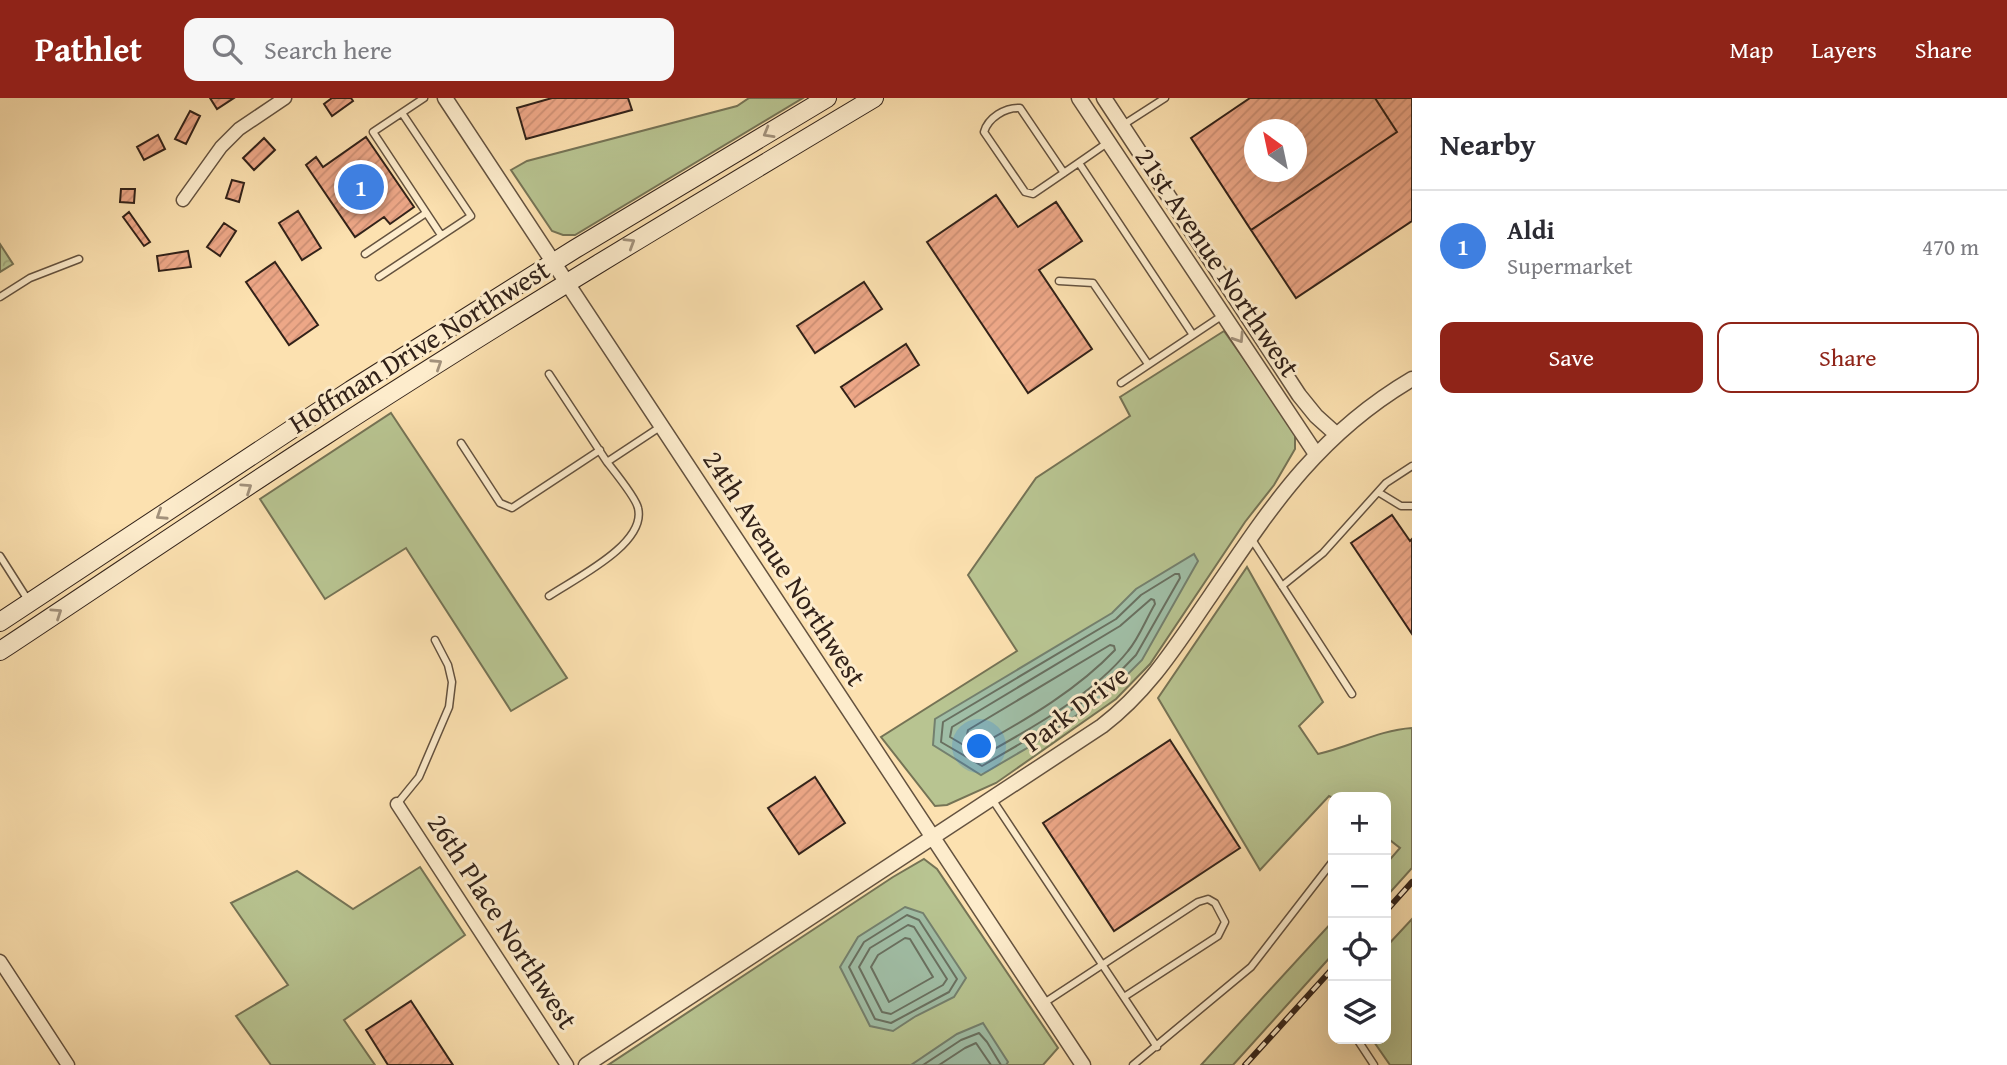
<!DOCTYPE html>
<html lang="en">
<head>
<meta charset="utf-8">
<style>
	:root { --surface:#fff; --page:#f7f7f7; --text:#2b2b33; --muted:#7c7c81; --line:#e1e1e2; --accent:#8f2418 }
	body { margin:0; font-family:"Gentium Book Plus",serif; background:var(--page); color:var(--text) }
	.controls { position:absolute; right:21px; bottom:21px; display:grid; overflow:hidden; border-radius:14px; box-shadow:0 7px 28px #0002 }
	.controls button { width:63px; height:63px; display:grid; place-items:center; padding:0; border:0; border-bottom:2px solid var(--line); background:var(--surface); color:var(--text); font:35px sans-serif }
	.compass { position:absolute; left:1244px; top:21px; width:63px; height:63px; border-radius:50%; background:var(--surface); box-shadow:0 7px 28px #0002; rotate:327deg }
	.you { position:absolute; left:980px; top:649px; width:24px; height:24px; margin:-18px; border:5px solid #fff; border-radius:50%; background:#1a73e8; box-shadow:0 0 0 10px #1a73e833 }
	.badge { display:grid; place-items:center; width:46px; height:46px; border-radius:50%; background:var(--accent); color:#fff; font-size:23px; font-weight:700 }
	.pin { position:absolute; translate:-50% -50%; border:4px solid #fff; box-shadow:0 2px 7px #0006 }
	.list { margin:0; padding:0; list-style:none }
	h2 { display:flex; justify-content:space-between; align-items:center; height:91px; margin:0; padding:0 28px; font-size:30px }
	h2 small { font-size:23px; font-weight:400; color:var(--muted) }
	.list li { display:grid; grid-template-columns:46px 1fr auto; gap:21px; align-items:center; box-sizing:border-box; height:112px; padding:0 28px; border-top:2px solid var(--line) }
	.list b { display:block; font-size:26px; white-space:nowrap }
	.list p { margin:0; font-size:23px; white-space:nowrap; color:var(--muted) }
	.list em { font-size:23px; font-style:normal; color:var(--muted) }
	.actions { display:flex; gap:14px; padding:21px 28px }
	.actions a { flex:1; padding:16px 0; border:2px solid var(--accent); border-radius:14px; text-align:center; font-size:24px; color:var(--accent) }
	.actions .main { background:var(--accent); color:#fff }
	.icon { flex:none; width:38px; height:38px; fill:none; stroke:currentColor; stroke-width:2; stroke-linecap:round; stroke-linejoin:round }
	.map { position:relative; flex:none; width:1412px; height:967px; overflow:hidden }
	header { display:flex; align-items:center; gap:42px; box-sizing:border-box; height:98px; padding:0 35px; background:var(--accent); color:#fff }
	header strong { font-size:33px }
	nav { display:flex; gap:38px; margin-inline-start:auto; font-size:24px }
	.search { width:490px; height:63px; background:var(--page); display:flex; align-items:center; gap:18px; box-sizing:border-box; padding:0 24px; border-radius:14px; color:var(--muted); font-size:26px }
	main { display:flex }
	aside { flex:1; background:var(--surface) }
	.map>svg:first-child { display:block }
</style>
</head>
<body>
<header>
<strong>Pathlet</strong>
<div class="search"><svg class="icon" aria-label="search" viewBox="0 0 24 24"><circle cx="10" cy="10" r="6"/><path d="M15 15l6 6"/></svg>Search here</div>
<nav><a>Map</a><a>Layers</a><a>Share</a></nav>
</header>
<main>
<div class="map">
<svg width="1412" height="967" viewBox="0 0 1412 967">
	<defs>
		<pattern id="forest-crowns" width="20" height="18" patternUnits="userSpaceOnUse" patternTransform="scale(1.75)"><rect width="20" height="18" fill="#b8c491"/><path d="M2 6a3 3 0 1 1 6 0M12 15a3 3 0 1 1 6 0" fill="none" stroke="#9fa87c"/></pattern>
		<pattern id="building-hatch" width="6" height="6" patternUnits="userSpaceOnUse" patternTransform="scale(1.75)"><rect width="6" height="6" fill="#eda787"/><path d="M-1 1l2-2M0 6l6-6M5 7l2-2" fill="none" stroke="#cc8f74"/></pattern>
	</defs>
	<rect width="100%" height="100%" fill="#fce1b0"/>
	<filter id="stains"><feTurbulence type="fractalNoise" baseFrequency=".00286" numOctaves="4"/><feColorMatrix values="0 0 0 0 .2 0 0 0 0 .09 0 0 0 0 .02 0 0 0 .5 -.17"/></filter>
	<radialGradient id="worn" r=".72"><stop offset=".6" stop-color="#630" stop-opacity="0"/><stop offset="1" stop-color="#630" stop-opacity=".3"/></radialGradient>
	<!-- green -->
	<path fill="#b8c491" stroke="#757355" stroke-width="2" d="M 749,0 L 803,0 L 575,137 L 563,137 L 552,133 L 511,72 L 527,63 L 737,8 Z
		M 1224,233 L 1295,333 L 1295,351 L 1274,387 L 1245,424 L 1150,566 L 1116,601 L 996,685 L 947,707 L 935,708 L 881,639 L 1017,553 L 968,477 L 1036,380 L 1130,318 L 1120,299 Z
		M 391,315 L 567,580 L 511,613 L 406,450 L 325,501 L 260,401 Z
		M 1247,469 L 1323,604 L 1299,628 L 1318,656 C 1350,649 1379,632 1412,630 L 1412,770 L 1386,799 L 1386,766 L 1400,750 L 1386,739 L 1386,699 L 1333,700 L 1329,698 L 1260,772 L 1158,600 Z
		M 924,761 L 937,771 L 1058,950 L 1043,967 L 608,967 L 893,779 Z
		M 420,769 L 465,837 L 344,922 L 375,967 L 271,967 L 236,918 L 288,887 L 231,805 L 297,773 L 353,811 Z
		M 1412,821 L 1412,967 L 1390,967 L 1372,941 L 1386,941 L 1386,849 Z
		M 1333,823 L 1333,856 L 1233,967 L 1201,967 Z"/>
	<!-- forest -->
	<path fill="url(#forest-crowns)" stroke="#757355" stroke-width="2" d="M 0,146 L 13,166 L 0,174 Z"/>
	<!-- water -->
	<path fill="#a0bea6" stroke="#74806e" stroke-width="2" d="M 1194,456 L 1198,463 L 1142,562 L 1108,596 L 1034,646 L 981,677 L 933,647 L 935,621 L 1112,515 L 1136,491 Z
		M 905,809 L 923,815 L 966,880 L 954,899 L 916,918 L 893,933 L 870,928 L 840,869 L 858,839 Z
		M 983,925 L 1008,964 L 1006,967 L 911,967 L 957,936 Z"/>
	<g fill="none" stroke-linecap="round" stroke-linejoin="round">
		<!-- shore -->
		<path stroke="#697060" stroke-width="2" d="M 1175,476 L 1179,476 L 1180,480 L 1136,557 L 1104,590 L 1030,640 L 982,668 L 941,644 L 943,624 L 1116,521 L 1141,497 Z
			M 1151,501 L 1154,502 L 1155,506 C 1146,521 1139,540 1128,553 C 1094,596 1030,631 982,658 L 950,639 L 952,629 L 1120,528 Z
			M 1110,547 L 1114,548 L 1115,552 C 1078,591 1029,620 982,646 L 967,637 L 968,632 Z
			M 907,817 L 919,822 L 957,881 L 949,894 L 891,925 L 875,921 L 849,869 L 864,844 Z
			M 908,827 L 914,829 L 947,881 L 943,887 L 891,916 L 882,914 L 859,869 L 870,850 Z
			M 905,840 L 910,841 L 933,879 L 889,904 L 871,869 L 878,857 Z
			M 923,967 L 961,942 L 979,935 L 987,944 L 1001,967
			M 939,967 L 965,950 L 976,945 L 991,967"/>
	</g>
	<!-- building -->
	<path fill="url(#building-hatch)" stroke="#322219" stroke-width="2" fill-rule="evenodd" d="M 210,0 L 234,0 L 217,11 Z
		M 332,0 L 351,0 L 353,3 L 332,18 L 324,6 Z
		M 552,0 L 628,0 L 632,12 L 526,41 L 517,10 Z
		M 1250,0 L 1375,0 L 1397,34 L 1251,132 L 1191,40 ZM 1254,32 L 1296,32 L 1296,74 L 1254,74 Z
		M 1375,0 L 1412,0 L 1412,123 L 1296,200 L 1251,132 L 1397,34 Z
		M 190,13 L 200,18 L 186,46 L 175,41 Z
		M 158,37 L 165,51 L 144,62 L 137,49 Z
		M 366,39 L 414,109 L 390,126 L 384,119 L 355,139 L 306,67 L 316,59 L 323,69 Z
		M 264,40 L 275,52 L 254,72 L 243,60 Z
		M 232,82 L 244,85 L 239,104 L 226,100 Z
		M 121,91 L 135,91 L 134,105 L 120,104 Z
		M 996,97 L 1018,129 L 1056,104 L 1082,143 L 1039,172 L 1092,251 L 1028,295 L 927,144 Z
		M 298,113 L 321,150 L 302,162 L 279,125 Z
		M 129,114 L 150,144 L 144,148 L 123,119 Z
		M 224,125 L 236,133 L 220,158 L 207,149 Z
		M 188,153 L 191,169 L 159,173 L 157,158 Z
		M 275,164 L 318,227 L 289,247 L 246,184 Z
		M 864,184 L 882,211 L 815,255 L 797,228 Z
		M 906,246 L 919,267 L 855,309 L 841,289 Z
		M 1392,417 L 1410,443 L 1412,441 L 1412,536 L 1351,445 Z
		M 1170,642 L 1240,750 L 1114,833 L 1043,725 Z
		M 815,679 L 845,725 L 799,756 L 768,710 Z
		M 411,903 L 453,967 L 388,967 L 366,932 Z"/>
	<g fill="none" stroke-linecap="round" stroke-linejoin="round">
		<defs>
			<path id="service" d="M 424,0 L 373,34 L 441,137
				M 1123,27 L 1165,0
				M 1079,65 L 1193,237 L 1223,217
				M 1064,75 L 1020,10 C 1005,9 988,20 984,34 L 1025,94 L 1033,96 C 1058,79 1083,62 1107,45
				M 365,156 L 426,115
				M 379,179 L 471,118 L 402,15
				M 1059,183 L 1093,185 L 1148,266
				M 0,199 L 30,180 L 79,161
				M 549,276 L 607,364
				M 1121,285 L 1193,237
				M 461,345 L 500,405 L 512,410 L 600,352
				M 1378,394 L 1401,408 L 1412,408
				M 1251,440 L 1352,596
				M 0,458 L 28,502
				M 1282,488 L 1323,455 L 1386,385 L 1412,368
				M 549,498 C 574,481 647,446 638,410 C 636,400 614,373 607,364 L 660,329
				M 992,701 L 1157,949
				M 397,706 L 419,679 L 449,609 L 452,584 L 448,567 L 435,542
				M 1044,905 L 1198,804 L 1208,801 L 1215,805 L 1225,824 L 1218,838 L 1124,899
				M 1357,941 L 1374,967
				M 1133,967 L 1251,869 L 1333,763"/>
			<path id="minor" d="M 183,102 L 221,49 L 239,31 L 285,0
				M 397,706 L 567,967
				M 0,863 L 68,967"/>
			<path id="tertiary" d="M 445,0 L 1083,967
				M 1079,0 L 1316,356
				M 1104,0 L 1299,297 L 1316,318 L 1336,336
				M 586,967 L 1102,628 C 1150,591 1177,546 1211,497 C 1271,409 1317,337 1412,281"/>
			<path id="secondary" d="M 0,524 L 351,292 L 575,151 L 827,0
				M 0,553 C 109,481 216,408 326,337 C 506,220 690,110 874,0"/>
		</defs>
		<!-- service casing -->
		<use href="#service" stroke="#64523f" stroke-width="9"/>
		<!-- minor casing -->
		<use href="#minor" stroke="#64523f" stroke-width="15"/>
		<!-- tertiary casing -->
		<use href="#tertiary" stroke="#64523f" stroke-width="17"/>
		<!-- secondary casing -->
		<use href="#secondary" stroke="#322219" stroke-width="20"/>
		<!-- service -->
		<use href="#service" stroke="#fdeccc" stroke-width="6"/>
		<!-- minor -->
		<use href="#minor" stroke="#fdeccc" stroke-width="12"/>
		<!-- tertiary -->
		<use href="#tertiary" stroke="#fdeccc" stroke-width="14"/>
		<!-- secondary -->
		<use href="#secondary" stroke="#fdeccc" stroke-width="18"/>
		<defs>
			<path id="rail" d="M 1386,813 L 1412,784
				M 1245,967 L 1333,870"/>
		</defs>
		<!-- rail casing -->
		<use href="#rail" stroke="#322219" stroke-width="6"/>
		<!-- rail -->
		<use href="#rail" stroke="#fdeccc" stroke-width="3.5" stroke-dasharray="10" stroke-linecap="butt"/>
	</g>
	<!-- one-way arrows -->
	<defs><path id="oneway-chevron" d="M-2-3.5L2.5 0L-2 3.5" fill="none" stroke-width="1.6" stroke-linecap="round" stroke-linejoin="round" transform="scale(1.75)"/></defs>
	<g stroke="#a2917b">
		<use href="#oneway-chevron" transform="translate(768 35) rotate(150)"/>
		<use href="#oneway-chevron" transform="translate(630 145) rotate(-32)"/>
		<use href="#oneway-chevron" transform="translate(1239 240) rotate(57)"/>
		<use href="#oneway-chevron" transform="translate(437 266) rotate(-33)"/>
		<use href="#oneway-chevron" transform="translate(247 390) rotate(-34)"/>
		<use href="#oneway-chevron" transform="translate(161 417) rotate(147)"/>
		<use href="#oneway-chevron" transform="translate(57 515) rotate(-34)"/>
	</g>
	<g text-anchor="middle" stroke-width="6" stroke-linejoin="round" paint-order="stroke">
		<!-- street labels -->
		<g font-size="28" fill="#322219" stroke="#fdeccc">
			<text transform="translate(1218 164) rotate(56)" y="10">21st Avenue Northwest</text>
			<text transform="translate(419 248) rotate(-32)" y="10">Hoffman Drive Northwest</text>
			<text transform="translate(785 470) rotate(57)" y="10">24th Avenue Northwest</text>
			<text transform="translate(1075 610) rotate(-37)" y="10">Park Drive</text>
			<text transform="translate(503 823) rotate(57)" y="10">26th Place Northwest</text>
		</g>
	</g>
	<rect width="100%" height="100%" filter="url(#stains)"/>
	<rect width="100%" height="100%" fill="url(#worn)"/>
</svg>
<div class="controls">
<button>+</button>
<button>−</button>
<button><svg class="icon" aria-label="locate" viewBox="0 0 24 24"><circle cx="12" cy="12" r="6"/><path d="M12 2v4M12 18v4M2 12h4M18 12h4"/></svg></button>
<button><svg class="icon" aria-label="layers" viewBox="0 0 24 24"><path d="M12 4l9 5-9 5-9-5zM3 14l9 5 9-5"/></svg></button>
</div>
<svg class="compass" viewBox="-18 -18 36 36"><path d="M0-13l5 13h-10z" fill="#e53935"/><path d="M0 13l5-13h-10z" fill="#7c7c81"/></svg>
<div class="you"></div>
<div class="pin badge" style="left:361px;top:89px;background:#3f7fe0">1</div>
</div>
<aside>
<h2>Nearby<small></small></h2>
<ul class="list">
<li><span class="badge" style="background:#3f7fe0">1</span><div><b>Aldi</b><p>Supermarket</p></div><em>470 m</em></li>
</ul>
<div class="actions"><a class="main">Save</a><a>Share</a></div>
</aside>
</main>
</body>
</html>
